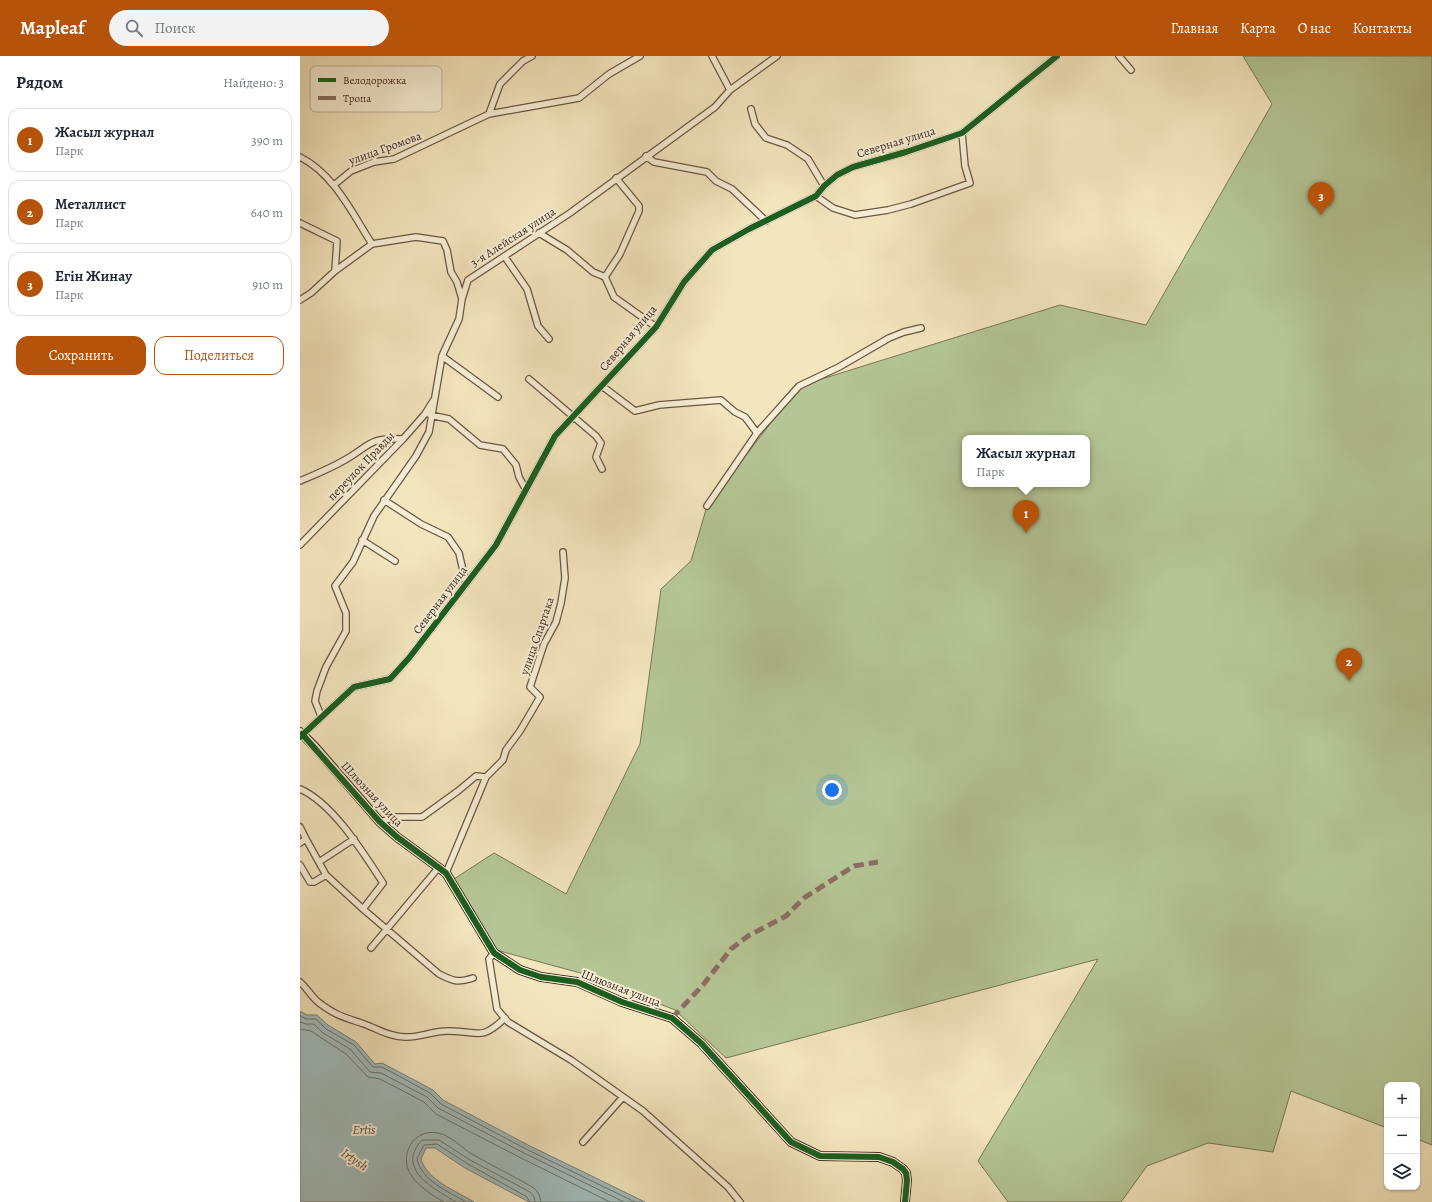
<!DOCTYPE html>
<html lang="ru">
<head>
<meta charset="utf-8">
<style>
	:root { --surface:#fff; --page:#f2f2f3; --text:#1f2937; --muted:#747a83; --line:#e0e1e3; --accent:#b45309 }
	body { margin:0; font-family:Alegreya,serif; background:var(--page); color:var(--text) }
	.controls { position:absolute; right:12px; bottom:12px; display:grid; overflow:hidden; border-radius:8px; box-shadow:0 1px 3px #0004 }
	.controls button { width:36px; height:36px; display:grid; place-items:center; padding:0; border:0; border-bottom:1px solid var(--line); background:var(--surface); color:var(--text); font:20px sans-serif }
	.you { position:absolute; left:532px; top:734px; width:14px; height:14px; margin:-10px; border:3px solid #fff; border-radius:50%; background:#1a73e8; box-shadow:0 0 0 6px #1a73e833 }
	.badge { display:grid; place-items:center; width:26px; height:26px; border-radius:50%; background:var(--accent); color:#fff; font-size:13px; font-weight:700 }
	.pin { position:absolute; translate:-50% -33px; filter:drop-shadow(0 1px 2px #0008) }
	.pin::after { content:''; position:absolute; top:21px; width:14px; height:12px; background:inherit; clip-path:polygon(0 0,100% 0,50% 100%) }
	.popup { position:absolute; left:662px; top:379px; width:128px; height:52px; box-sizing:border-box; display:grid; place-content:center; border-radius:8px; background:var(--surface); filter:drop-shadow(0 1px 3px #0005); font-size:13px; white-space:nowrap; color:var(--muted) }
	.popup b { font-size:15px; color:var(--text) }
	.popup::after { content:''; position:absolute; left:50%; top:100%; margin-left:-8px; border:8px solid transparent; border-top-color:var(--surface) }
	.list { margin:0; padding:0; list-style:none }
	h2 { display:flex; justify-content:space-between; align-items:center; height:52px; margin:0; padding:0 16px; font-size:17px }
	h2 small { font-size:13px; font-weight:400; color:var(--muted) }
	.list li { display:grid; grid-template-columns:26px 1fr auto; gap:12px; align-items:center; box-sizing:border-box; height:64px; margin:0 8px 8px; padding:0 8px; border:1px solid var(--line); border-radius:12px }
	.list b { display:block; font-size:15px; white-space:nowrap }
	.list p { margin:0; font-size:13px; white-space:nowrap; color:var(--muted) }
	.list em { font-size:13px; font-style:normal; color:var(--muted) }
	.actions { display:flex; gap:8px; padding:12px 16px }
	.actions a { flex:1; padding:9px 0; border:1px solid var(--accent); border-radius:12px; text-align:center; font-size:14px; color:var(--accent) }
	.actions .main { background:var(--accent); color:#fff }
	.icon { flex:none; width:22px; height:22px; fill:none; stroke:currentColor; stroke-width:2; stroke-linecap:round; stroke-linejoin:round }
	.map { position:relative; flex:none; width:1132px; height:1146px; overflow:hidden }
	header { display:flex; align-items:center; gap:24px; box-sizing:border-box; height:56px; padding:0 20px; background:var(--accent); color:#fff }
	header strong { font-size:19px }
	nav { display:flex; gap:22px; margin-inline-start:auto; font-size:14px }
	.search { width:280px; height:36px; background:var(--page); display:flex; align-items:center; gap:10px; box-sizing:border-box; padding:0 14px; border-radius:22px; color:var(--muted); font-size:15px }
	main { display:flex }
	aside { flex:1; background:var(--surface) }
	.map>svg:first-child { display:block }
</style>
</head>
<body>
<header>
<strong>Mapleaf</strong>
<div class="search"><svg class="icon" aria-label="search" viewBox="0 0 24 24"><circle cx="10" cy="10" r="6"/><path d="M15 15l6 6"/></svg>Поиск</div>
<nav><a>Главная</a><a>Карта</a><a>О нас</a><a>Контакты</a></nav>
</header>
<main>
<aside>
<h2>Рядом<small>Найдено: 3</small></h2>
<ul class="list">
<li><span class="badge">1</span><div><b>Жасыл журнал</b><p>Парк</p></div><em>390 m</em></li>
<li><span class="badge">2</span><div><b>Металлист</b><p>Парк</p></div><em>640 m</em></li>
<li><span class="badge">3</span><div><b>Егін Жинау</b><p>Парк</p></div><em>910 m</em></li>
</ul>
<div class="actions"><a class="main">Сохранить</a><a>Поделиться</a></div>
</aside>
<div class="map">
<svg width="1132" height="1146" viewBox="0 0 1132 1146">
	<rect width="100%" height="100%" fill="#f3e5be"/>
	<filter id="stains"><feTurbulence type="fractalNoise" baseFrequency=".005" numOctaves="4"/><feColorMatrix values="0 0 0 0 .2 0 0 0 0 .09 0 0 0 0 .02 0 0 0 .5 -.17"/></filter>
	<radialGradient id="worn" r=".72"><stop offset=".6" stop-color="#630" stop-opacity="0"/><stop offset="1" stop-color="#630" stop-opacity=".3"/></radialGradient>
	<!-- green -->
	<path fill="#b5c696" stroke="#797659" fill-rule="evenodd" d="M 943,0 L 1132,0 L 1132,1089 L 1117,1083 L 1117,1029 L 1087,1029 L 1087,1072 L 991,1035 L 973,1096 L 908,1087 L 847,1110 L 821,1146 L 708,1146 L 678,1105 L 798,903 L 426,1002 L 375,954 L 284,918 L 196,894 L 154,823 L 194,797 L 266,838 L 340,688 L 361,533 L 391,505 L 407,450 L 499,330 L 760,249 L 846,269 L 972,48 ZM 665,382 L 787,382 L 787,428 L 665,428 Z"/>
	<!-- water -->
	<path fill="#a1bcbd" stroke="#79807d" d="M 0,955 L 7,959 L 17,959 L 28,969 L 56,986 L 75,1008 L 82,1007 L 133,1034 L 143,1044 L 228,1089 L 345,1146 L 229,1146 L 165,1112 L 135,1092 L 126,1092 L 121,1103 C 127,1124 156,1135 174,1146 L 0,1146 Z"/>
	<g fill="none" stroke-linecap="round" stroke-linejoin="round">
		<!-- shore -->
		<path stroke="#6f726c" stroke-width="1" d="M 0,960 L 6,963 L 16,963 L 26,973 L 54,989 L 73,1011 L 82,1011 L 130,1037 L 141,1048 L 226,1093 L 335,1146
			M 0,966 L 6,968 L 14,968 L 23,977 L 50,993 L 70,1016 L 81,1017 L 127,1041 L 138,1052 L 224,1097 L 324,1146
			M 0,973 L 11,975 L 46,998 L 68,1021 L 80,1023 L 124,1046 L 136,1058 L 221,1102 L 310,1146
			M 144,1146 C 133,1140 118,1130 111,1119 C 98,1099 114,1072 138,1077 C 150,1079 162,1092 172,1098 C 192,1110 214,1120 234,1132 L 239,1138 L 241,1146
			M 156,1146 C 140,1136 103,1118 115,1094 C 117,1090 119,1087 122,1084 L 139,1084 L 170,1104 L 230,1136 L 234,1141 L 235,1146
			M 166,1146 C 149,1136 120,1124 117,1102 L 124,1089 L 137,1088 L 168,1108 L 227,1141 L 230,1146"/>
		<defs>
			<path id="street" d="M 412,0 L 430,34
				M 819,0 L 831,14
				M 451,53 L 455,68 L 466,82 L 487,89 L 508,103 L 524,130
				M 189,58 L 279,42 L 309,18 L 340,0
				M 346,100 L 354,106 L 407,116 L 416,125 L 432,133 L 466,165
				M 0,101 C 34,118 52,157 72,188
				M 34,129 L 51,115 L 74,106 L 94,103 L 189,58 L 200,28 L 223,5 L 232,0
				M 516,140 L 533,152 L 555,159 L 588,154 L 611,148 L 670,127 L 665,110 L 662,77
				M 0,167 L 37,185 L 35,215
				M 239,177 L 267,194 L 293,216 L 305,221 L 314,241 L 356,271
				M 205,201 L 227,233 L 238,270 L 249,283
				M 305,221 L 320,198 L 339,155 L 339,150 L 316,122
				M 0,244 L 11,237 L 35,215 L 72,188 L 116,181 L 143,185 L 147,194 L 151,216 L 157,226 L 162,243 L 168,224 L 270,157 L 415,51 L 430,34 L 477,0
				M 142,300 L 198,341
				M 229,323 L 296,380 L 301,387 L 296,401 L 302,413
				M 302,330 L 335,355 L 359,349 L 421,344 L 435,356 L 445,361 L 457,377
				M 130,359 L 149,363 L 180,389 L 203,393 L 216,409 L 219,421 L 226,434
				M 0,425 C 14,419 29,413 43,405 C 70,390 68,381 103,383
				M 84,444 L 121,468 L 148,481 L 159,497 L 166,528
				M 407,450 L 457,377 L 499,330 L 539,311 L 589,282 L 604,276 L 621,272
				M 62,484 L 95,505
				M 0,489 L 103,383 L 125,358 L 133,345
				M 21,660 L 15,645 L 17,635 L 26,611 L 46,575 L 46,557 L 35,530 L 53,506 L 74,460 L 116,400 L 129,376 L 142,300 L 159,263 L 162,243
				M 1,680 L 54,631 L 90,623 L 109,602 L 196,489 L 255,380 L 356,271 L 384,226 L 412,194 L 449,173 L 516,140 L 524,130 L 537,119 L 553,111 L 606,96 L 662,77 L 757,0
				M 0,733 C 33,747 64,798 83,827 L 63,853
				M 80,766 L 96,761 L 122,761 L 158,735 L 176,720 L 186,721 L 203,704 L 206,694 L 220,675 L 240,641 L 230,631 L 244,588 L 256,566 L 261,547 L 265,522 L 263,496
				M 0,771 L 6,783 L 0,787
				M 6,783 L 26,819
				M 19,806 L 54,783
				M 0,809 L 10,826 L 14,826 L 26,819 L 63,853 L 139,918 C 153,925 157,927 173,922
				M 146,817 L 186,721
				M 71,892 L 139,811
				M 194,897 L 189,903 L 197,953 L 208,966 L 271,1004 L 343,1055 L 428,1131 L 440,1146
				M 0,926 C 7,932 11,940 18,946 C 36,960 44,961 64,968 C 78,973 90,981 105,981 C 118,982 133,975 147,975 C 178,974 179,987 205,962
				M 283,1086 L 323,1041"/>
			<path id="secondary" d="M 0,676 L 15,691 L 80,766 L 97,781 L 146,817 L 194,897 L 220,914 L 241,921 L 277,926 L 322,946 L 372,962 L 401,987 L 491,1086 L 520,1100 L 579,1101 L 593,1106 L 603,1113 L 606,1117 L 607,1124 L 605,1146"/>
		</defs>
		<!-- street casing -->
		<use href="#street" stroke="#6a5644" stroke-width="8"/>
		<!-- secondary casing -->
		<use href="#secondary" stroke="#3d271c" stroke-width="10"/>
		<!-- street -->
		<use href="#street" stroke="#f7eed5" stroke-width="5.5"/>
		<!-- secondary -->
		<use href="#secondary" stroke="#f7eed5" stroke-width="8"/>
		<!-- quiet -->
		<path stroke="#8d6e63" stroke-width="5" stroke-dasharray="10 5" stroke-linecap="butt" d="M 372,962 L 403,929 L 431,893 L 448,880 L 486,860 L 504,842 L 554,810 L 578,806"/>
		<defs>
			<path id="cycleway" d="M 2,678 L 80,766 L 97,781 L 146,817 L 194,897 L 220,914 L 241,921 L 277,926 L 322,946 L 372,962 L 401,987 L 491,1086 L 520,1100 L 579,1101 L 593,1106 L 603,1113 L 606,1117 L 607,1124 L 605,1146
				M 0,681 L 54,631 L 90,623 L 109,602 L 196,489 L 255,380 L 356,271 L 384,226 L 412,194 L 449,173 L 516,140 L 524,130 L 537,119 L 553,111 L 606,96 L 662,77 L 757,0"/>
		</defs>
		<!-- cycleway casing -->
		<use href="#cycleway" stroke="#f7eed5" stroke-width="8"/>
		<!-- cycleway -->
		<use href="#cycleway" stroke="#1b5e20" stroke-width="6"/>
	</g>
	<g text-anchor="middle" stroke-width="4" stroke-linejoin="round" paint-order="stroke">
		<!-- street labels -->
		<g font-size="12" fill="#3d271c" stroke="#f7eed5">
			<text transform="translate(596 86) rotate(-17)" y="4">Северная улица</text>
			<text transform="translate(85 92) rotate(-20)" y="4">улица Громова</text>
			<text transform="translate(213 181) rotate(-33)" y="4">3-я Алейская улица</text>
			<text transform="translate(328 282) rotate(-50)" y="4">Северная улица</text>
			<text transform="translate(61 410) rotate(-46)" y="4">переулок Правды</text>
			<text transform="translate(140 544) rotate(-53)" y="4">Северная улица</text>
			<text transform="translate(237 580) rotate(-71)" y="4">улица Спартака</text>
			<text transform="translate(72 738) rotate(47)" y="4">Шлюзная улица</text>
			<text transform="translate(321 932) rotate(21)" y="4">Шлюзная улица</text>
		</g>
		<!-- water labels -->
		<g font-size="13" font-style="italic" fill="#564c44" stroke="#f7eed5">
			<text x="64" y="1078">Ertis</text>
			<text transform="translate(55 1103) rotate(34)" y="5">Irtysh</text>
		</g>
	</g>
	<!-- legend -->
	<rect x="10" y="10" width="132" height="46" rx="6" fill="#f7eed5" stroke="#bfb29e" stroke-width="1"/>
	<rect x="18" y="22" width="18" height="4" fill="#1b5e20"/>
	<rect x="18" y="40" width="18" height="4" fill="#8d6e63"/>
	<g font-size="11" fill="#3d271c">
		<text x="43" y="28">Велодорожка</text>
		<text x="43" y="46">Тропа</text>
	</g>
	<rect width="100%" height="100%" filter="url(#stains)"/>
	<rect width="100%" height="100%" fill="url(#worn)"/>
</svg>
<div class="controls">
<button>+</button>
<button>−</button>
<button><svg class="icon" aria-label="layers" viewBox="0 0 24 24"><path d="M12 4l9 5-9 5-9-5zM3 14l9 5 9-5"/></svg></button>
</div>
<div class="you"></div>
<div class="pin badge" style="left:726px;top:477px">1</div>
<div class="popup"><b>Жасыл журнал</b>Парк</div>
<div class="pin badge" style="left:1049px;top:625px">2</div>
<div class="pin badge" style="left:1021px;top:159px">3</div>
</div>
</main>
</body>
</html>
